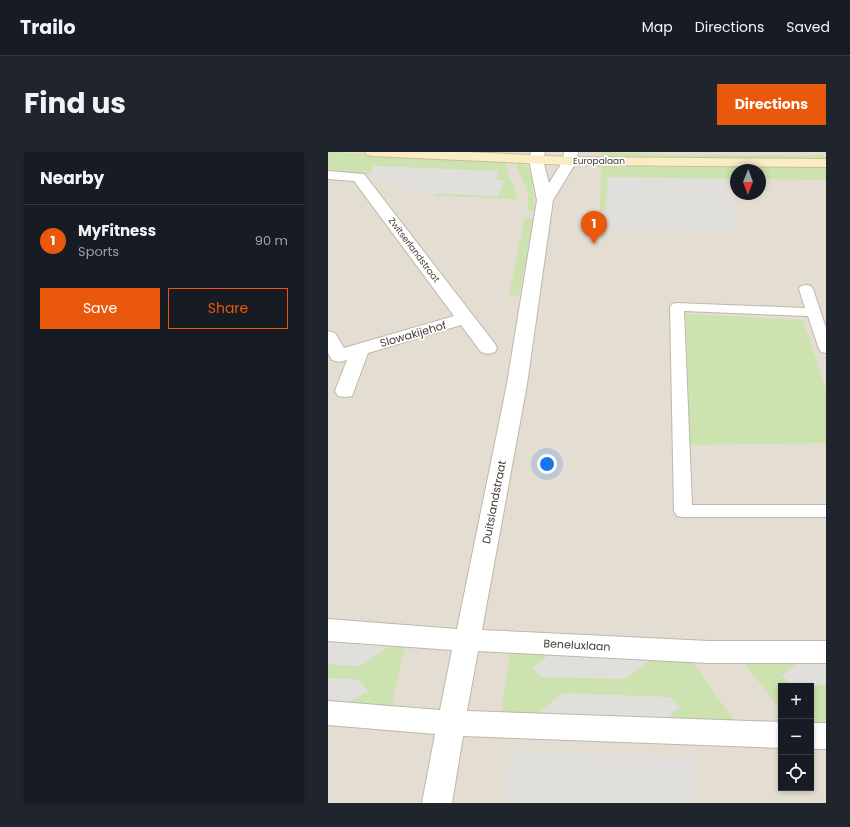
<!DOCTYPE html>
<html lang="en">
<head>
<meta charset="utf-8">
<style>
	:root { --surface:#171b24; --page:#20242c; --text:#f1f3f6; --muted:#9ea1a6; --line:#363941; --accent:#ea580c }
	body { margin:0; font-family:Poppins,sans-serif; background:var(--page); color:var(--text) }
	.controls { position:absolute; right:12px; bottom:12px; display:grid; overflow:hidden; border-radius:0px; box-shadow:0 2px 6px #0003 }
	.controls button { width:36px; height:36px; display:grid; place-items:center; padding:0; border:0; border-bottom:1px solid var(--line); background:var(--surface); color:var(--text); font:20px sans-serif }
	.compass { position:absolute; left:402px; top:12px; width:36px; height:36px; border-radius:50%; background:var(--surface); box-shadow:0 2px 6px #0003; rotate:181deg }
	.you { position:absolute; left:219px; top:312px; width:14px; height:14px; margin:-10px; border:3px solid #fff; border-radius:50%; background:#1a73e8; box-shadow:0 0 0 6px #1a73e833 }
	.badge { display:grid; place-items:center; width:26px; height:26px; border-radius:50%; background:var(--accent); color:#fff; font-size:13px; font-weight:700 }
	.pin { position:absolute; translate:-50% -33px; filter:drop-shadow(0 1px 2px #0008) }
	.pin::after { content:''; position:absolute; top:21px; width:14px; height:12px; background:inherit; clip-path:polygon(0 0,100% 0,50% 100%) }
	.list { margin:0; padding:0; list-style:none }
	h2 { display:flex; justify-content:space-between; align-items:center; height:52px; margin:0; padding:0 16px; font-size:17px }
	h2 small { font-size:13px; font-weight:400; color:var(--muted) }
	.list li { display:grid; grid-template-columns:26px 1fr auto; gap:12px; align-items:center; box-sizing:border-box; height:72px; padding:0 16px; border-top:1px solid var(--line) }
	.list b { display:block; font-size:15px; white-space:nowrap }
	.list p { margin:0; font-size:13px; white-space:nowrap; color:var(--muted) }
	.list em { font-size:13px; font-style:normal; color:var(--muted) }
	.actions { display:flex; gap:8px; padding:12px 16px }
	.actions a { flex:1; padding:9px 0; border:1px solid var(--accent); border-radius:0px; text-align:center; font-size:14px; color:var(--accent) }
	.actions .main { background:var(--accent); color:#fff }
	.icon { flex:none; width:22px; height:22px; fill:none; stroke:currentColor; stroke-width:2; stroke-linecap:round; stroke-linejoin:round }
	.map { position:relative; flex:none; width:498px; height:651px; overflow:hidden; border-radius:0px }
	header { display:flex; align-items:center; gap:24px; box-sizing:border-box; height:56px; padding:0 20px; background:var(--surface); border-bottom:1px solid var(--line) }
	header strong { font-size:19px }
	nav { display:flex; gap:22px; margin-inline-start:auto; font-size:14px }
	.intro { display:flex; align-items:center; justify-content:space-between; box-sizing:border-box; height:96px; padding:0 24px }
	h1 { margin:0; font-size:28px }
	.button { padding:10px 18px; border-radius:0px; background:var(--accent); color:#fff; font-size:14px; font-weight:700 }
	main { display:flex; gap:24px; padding:0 24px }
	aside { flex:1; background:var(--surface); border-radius:0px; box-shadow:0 2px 6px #0003 }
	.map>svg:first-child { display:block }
</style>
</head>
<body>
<header>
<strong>Trailo</strong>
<nav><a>Map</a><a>Directions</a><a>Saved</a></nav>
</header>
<div class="intro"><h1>Find us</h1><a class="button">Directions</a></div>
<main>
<aside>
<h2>Nearby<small></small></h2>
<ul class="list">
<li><span class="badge">1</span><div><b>MyFitness</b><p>Sports</p></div><em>90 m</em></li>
</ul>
<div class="actions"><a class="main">Save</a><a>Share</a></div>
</aside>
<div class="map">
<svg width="498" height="651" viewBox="0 0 498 651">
	<rect width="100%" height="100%" fill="#f0ece4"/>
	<!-- residential -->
	<path fill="#e4ded2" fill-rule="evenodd" d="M 0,0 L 498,0 L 498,651 L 0,651 ZM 408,18 L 432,18 L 432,42 L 408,42 ZM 453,534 L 483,534 L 483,636 L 453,636 Z"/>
	<!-- green -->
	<path fill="#cce2af" d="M 0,0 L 178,9 C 177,25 190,33 188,47 L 108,44 L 109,42 L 172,36 L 176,28 L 168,28 L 170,20 L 46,14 L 42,22 L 0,20 Z
		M 273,0 L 351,3 L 497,3 L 498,8 L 273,7 Z
		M 189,10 L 198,14 L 203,19 L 207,59 L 200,59 L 199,57 C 200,51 201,44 199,37 C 196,27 189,22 189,10 Z
		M 273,13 L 498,13 L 498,28 L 432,27 L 432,18 L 408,18 L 408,27 L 280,25 L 278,59 L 272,59 Z
		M 199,66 L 206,66 L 191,144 L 181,143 L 196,68 Z
		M 358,162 L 475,168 L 498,238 L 498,291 L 362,293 Z
		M 62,494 L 77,494 L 63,555 L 18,552 L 39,539 L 31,528 L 0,526 L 0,512 L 32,514 Z
		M 182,500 L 222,502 L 205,515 L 213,525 L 297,527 L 324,506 L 362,507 L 408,571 L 173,561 Z
		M 415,509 L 470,510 L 454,524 L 464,533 L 498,533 L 498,568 L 492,574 L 483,573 L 483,534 L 453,534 L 453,559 Z"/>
	<!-- parking -->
	<path fill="#e1dfdc" d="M 46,14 L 170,19 L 168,27 L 176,28 L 170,44 L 76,40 L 80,31 L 40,29 L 44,22 L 42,22 Z
		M 280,25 L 402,27 L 411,80 L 277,77 Z
		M 0,489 L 62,494 L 32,514 L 0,512 Z
		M 222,502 L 324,506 L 297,527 L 213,525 L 205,515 Z
		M 470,510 L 498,511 L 498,533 L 464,533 L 454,524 Z
		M 0,526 L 31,528 L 40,539 L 18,552 L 0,551 Z
		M 235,541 L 342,545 L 352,555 L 336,568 L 208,563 Z
		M 183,599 L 365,604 L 368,651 L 177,651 Z"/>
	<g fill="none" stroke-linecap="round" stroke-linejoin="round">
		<defs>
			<path id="lane" d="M 478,133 L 483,134 L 485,137 L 498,176 L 498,201 L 493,200 L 491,197 L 480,164 L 356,159 L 364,353 L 498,353 L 498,365 L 355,365 L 349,364 L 346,359 L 342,155 L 344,152 L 349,151 L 477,156 L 471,137 L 473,134 Z"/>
			<path id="street" d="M 203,0 L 217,0 L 215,8 L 221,31 L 235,9 L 236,0 L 250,0 L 249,9 L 225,48 L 199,232 L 154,478 L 381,489 L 498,489 L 498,511 L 381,511 L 150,499 L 139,559 L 453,570 L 453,596 L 135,584 L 124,651 L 94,651 L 107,582 L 0,573 L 0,549 L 112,558 L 124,498 L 0,489 L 0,467 L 129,477 L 179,232 L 209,48 L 201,8 Z
				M 0,19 L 36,22 L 167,192 L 169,196 L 167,200 L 160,202 L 153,200 L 133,173 L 40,201 L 24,244 L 17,245 L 10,244 L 7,239 L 19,208 L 11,210 L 4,208 L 0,201 L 0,179 L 7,181 L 16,196 L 126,164 L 26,29 L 0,27 Z
				M 483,571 L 498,571 L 498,597 L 483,597 Z"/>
			<path id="secondary" d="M 37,0 L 139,0 L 242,5 L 498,7 L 498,15 L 242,13 L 44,4 L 39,3 Z"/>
		</defs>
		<!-- lane casing -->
		<use href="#lane" stroke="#beb7aa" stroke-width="2"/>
		<!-- street casing -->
		<use href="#street" stroke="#beb7aa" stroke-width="2"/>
		<!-- secondary casing -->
		<use href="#secondary" stroke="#cdbe96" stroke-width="2"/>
		<!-- lane -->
		<use href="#lane" fill="#fff" fill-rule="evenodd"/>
		<!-- street -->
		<use href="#street" fill="#fff" fill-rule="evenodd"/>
		<!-- secondary -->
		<use href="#secondary" fill="#faecc5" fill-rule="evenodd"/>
	</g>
	<g text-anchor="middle" stroke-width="3.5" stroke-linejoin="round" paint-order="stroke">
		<!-- far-street labels -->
		<g font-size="9" fill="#423c34" stroke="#fff">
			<text x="271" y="12">Europalaan</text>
			<text transform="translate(86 98) rotate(53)" y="3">Zwitserlandstraat</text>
		</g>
		<!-- street labels -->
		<g font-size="11" fill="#423c34" stroke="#fff">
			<text transform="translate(85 182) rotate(-16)" y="4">Slowakijehof</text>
			<text transform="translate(166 350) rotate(-79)" y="4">Duitslandstraat</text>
			<text transform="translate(249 493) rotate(3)" y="4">Beneluxlaan</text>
		</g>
	</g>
</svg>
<div class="controls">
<button>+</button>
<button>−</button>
<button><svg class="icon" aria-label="locate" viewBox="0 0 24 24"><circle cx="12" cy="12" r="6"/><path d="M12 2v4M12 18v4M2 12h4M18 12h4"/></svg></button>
</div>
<svg class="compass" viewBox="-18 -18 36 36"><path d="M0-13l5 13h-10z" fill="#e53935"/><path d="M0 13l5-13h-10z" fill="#9ea1a6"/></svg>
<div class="you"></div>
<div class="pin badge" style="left:266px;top:92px">1</div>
</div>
</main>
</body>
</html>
